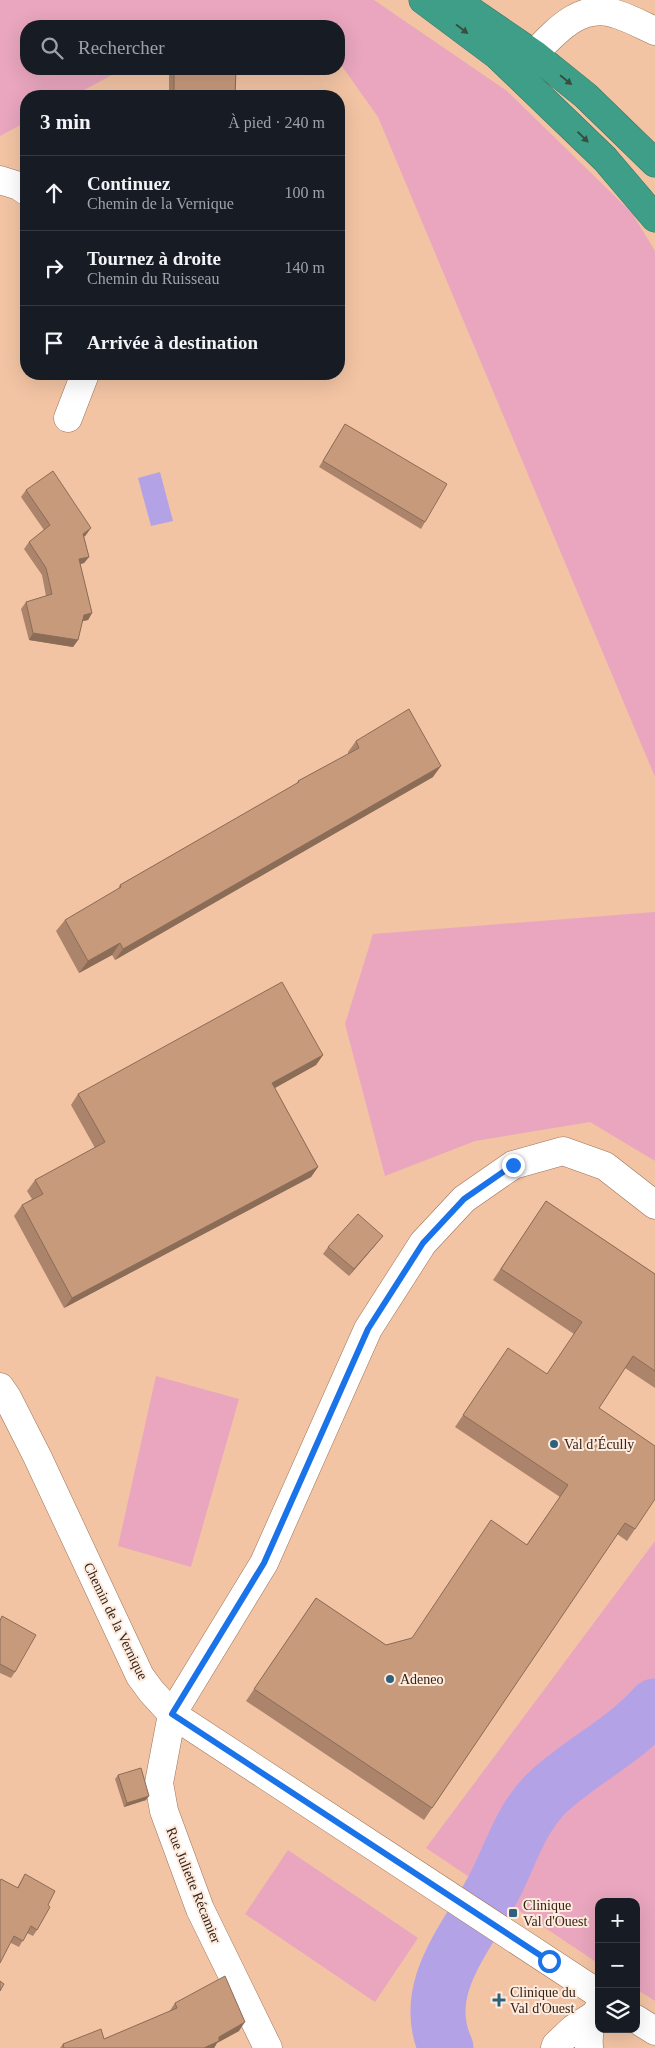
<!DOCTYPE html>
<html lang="fr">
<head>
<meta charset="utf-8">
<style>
	:root { --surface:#171b24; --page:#20242c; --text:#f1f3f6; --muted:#9ea1a6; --line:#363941 }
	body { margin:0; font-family:"Times New Roman",serif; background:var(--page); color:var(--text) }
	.controls { position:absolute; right:15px; bottom:15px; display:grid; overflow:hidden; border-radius:10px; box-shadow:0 5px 20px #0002 }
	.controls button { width:45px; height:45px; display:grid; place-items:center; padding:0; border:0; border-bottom:1px solid var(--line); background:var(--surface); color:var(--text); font:25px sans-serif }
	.stop { position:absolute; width:15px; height:15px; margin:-11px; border:4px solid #1a73e8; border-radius:50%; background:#fff }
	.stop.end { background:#1a73e8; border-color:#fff; box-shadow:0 1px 5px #0008 }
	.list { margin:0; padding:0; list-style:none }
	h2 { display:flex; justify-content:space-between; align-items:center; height:65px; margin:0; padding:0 20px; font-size:21px }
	h2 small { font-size:16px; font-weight:400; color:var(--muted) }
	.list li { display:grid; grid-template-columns:32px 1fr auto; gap:15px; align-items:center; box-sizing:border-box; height:75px; padding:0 20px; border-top:1px solid var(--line) }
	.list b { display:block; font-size:19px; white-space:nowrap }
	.list p { margin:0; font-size:16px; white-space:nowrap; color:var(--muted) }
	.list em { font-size:16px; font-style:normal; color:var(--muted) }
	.icon { flex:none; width:28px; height:28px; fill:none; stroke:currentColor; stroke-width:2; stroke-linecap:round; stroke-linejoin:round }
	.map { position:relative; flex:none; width:655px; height:2048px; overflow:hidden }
	.search { position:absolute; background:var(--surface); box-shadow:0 5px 20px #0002; left:20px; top:20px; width:325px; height:55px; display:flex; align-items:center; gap:12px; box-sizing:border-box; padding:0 18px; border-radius:20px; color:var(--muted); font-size:19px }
	.panel { position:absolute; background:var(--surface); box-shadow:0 5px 20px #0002; left:20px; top:90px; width:325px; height:290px; border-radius:20px }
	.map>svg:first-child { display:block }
</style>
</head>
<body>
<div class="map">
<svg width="655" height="2048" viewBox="0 0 655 2048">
	<rect width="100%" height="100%" fill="#f2c4a4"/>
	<!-- green -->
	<path fill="#e9a6be" d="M 0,0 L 374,0 L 507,91 L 632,213 L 655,251 L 655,777 L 378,117 L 339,62 L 339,26 L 26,26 L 26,69 L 123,69 L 73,96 L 26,96 L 26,122 L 0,136 Z
		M 655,912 L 655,1161 L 590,1122 L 475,1141 L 385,1176 L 345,1024 L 373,934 Z
		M 156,1376 L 239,1399 L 191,1567 L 118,1546 Z
		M 655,1541 L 655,2001 L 636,1989 L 636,1902 L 599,1902 L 599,1964 L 426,1848 Z
		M 288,1850 L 418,1938 L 375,2002 L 245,1914 Z"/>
	<!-- water -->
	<path fill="#b4a2e7" d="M 160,472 L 173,521 L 151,526 L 138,478 Z"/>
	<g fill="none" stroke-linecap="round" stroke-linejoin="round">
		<!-- river -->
		<path stroke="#b4a2e7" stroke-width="55" d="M 446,2048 C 417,1985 473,1932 498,1879 C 513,1848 523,1815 549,1791 C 583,1760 625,1740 655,1706"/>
		<defs>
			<path id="minor" d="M 534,54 C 556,31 581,2 616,14 C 629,18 642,25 655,31
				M 0,180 L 19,186 L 26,191
				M 68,418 L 85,374
				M 0,1387 L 7,1397 L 37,1456 L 140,1676 L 151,1691 L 172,1714 L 599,1994
				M 636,2019 L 655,2031
				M 268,2048 L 200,1909 L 164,1811 L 159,1783 L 172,1714 L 264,1563 L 368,1329 L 423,1243 L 464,1199 L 513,1165 L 563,1151 L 605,1166 L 655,1205
				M 555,2048 L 556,2045 L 573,2029 L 593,2016
				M 589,2048 C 588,2033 590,2021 599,2008"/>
			<path id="highway" d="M 423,0 L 498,56 L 605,159 L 655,218
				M 455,0 L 534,54 L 586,96 L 655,163"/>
		</defs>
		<!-- minor casing -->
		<use href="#minor" stroke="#9d7356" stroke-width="29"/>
		<!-- highway casing -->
		<use href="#highway" stroke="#3b7360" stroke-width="29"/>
		<!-- minor -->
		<use href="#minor" stroke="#fff" stroke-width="28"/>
		<!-- highway -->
		<use href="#highway" stroke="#3f9e88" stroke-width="28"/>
	</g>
	<!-- wall -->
	<path fill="#ab846b" d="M 169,69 L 236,69 L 235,96 L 169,96 Z
		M 345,424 L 425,522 L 421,529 L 319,467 Z
		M 26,490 L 86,535 L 84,537 L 89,557 L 84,563 L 80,564 L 92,613 L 88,620 L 82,621 L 78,640 L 73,647 L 29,640 L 21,609 L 26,602 L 46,596 L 42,575 L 24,549 L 29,542 L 44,530 L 21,497 Z
		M 356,741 L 433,777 L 115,960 L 112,955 L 79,973 L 56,931 L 65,920 L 118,889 L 120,885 L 296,784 L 298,781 L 348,754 L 348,752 Z
		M 323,1055 L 316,1065 L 275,1088 L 318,1167 L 311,1177 L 64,1308 L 14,1216 L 22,1205 L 32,1199 L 27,1191 L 35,1180 L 95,1148 L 71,1105 L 78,1094 Z
		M 546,1201 L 655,1274 L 655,1388 L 625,1368 L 599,1408 L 635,1529 L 627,1541 L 617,1534 L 424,1820 L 246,1701 L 316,1598 L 386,1645 L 412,1638 L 527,1544 L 560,1497 L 455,1427 L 500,1360 L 547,1374 L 574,1334 L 493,1280 Z
		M 378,1242 L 349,1276 L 323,1254 L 328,1247 Z
		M 2,1616 L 15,1672 L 11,1678 L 0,1673 L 0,1620 Z
		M 118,1775 L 146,1800 L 124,1807 L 115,1779 Z
		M 25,1874 L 48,1905 L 37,1930 L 33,1936 L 27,1933 L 19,1947 L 11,1943 L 17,1888 Z
		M 175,2003 L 239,2031 L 217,2043 L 214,2048 L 60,2048 L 63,2044 L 104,2039 L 169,2012 Z"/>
	<!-- shaded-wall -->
	<path fill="#8b6c57" d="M 91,528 L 86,535 L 78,541 L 83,534 Z
		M 89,557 L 84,563 L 74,566 L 79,559 Z
		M 92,613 L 88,620 L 79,622 L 84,615 Z
		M 33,633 L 78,640 L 73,647 L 29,640 Z
		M 441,766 L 433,777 L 115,960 L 123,949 Z
		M 120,943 L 112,955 L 79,973 L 88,961 Z
		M 323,1055 L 316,1065 L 264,1094 L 272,1083 Z
		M 318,1167 L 311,1177 L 64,1308 L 72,1298 Z
		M 383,1236 L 378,1242 L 349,1276 L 354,1269 Z
		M 149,1796 L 146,1800 L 124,1807 L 127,1803 Z
		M 245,2022 L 239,2031 L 217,2043 L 214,2048 L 204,2048 L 219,2037 Z"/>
	<!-- building -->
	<path fill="#c79a7c" stroke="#8b6c57" d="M 174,69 L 236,69 L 235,96 L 174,96 Z
		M 345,424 L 447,484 L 425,522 L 323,461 Z
		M 53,471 L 91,528 L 83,534 L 89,557 L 79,559 L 92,613 L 84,615 L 78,640 L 33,633 L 26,602 L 52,594 L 46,568 L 29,542 L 50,525 L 26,490 Z
		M 409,709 L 441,766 L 123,949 L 120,943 L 88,961 L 65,920 L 121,887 L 120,885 L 299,782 L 298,781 L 359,748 L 356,741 Z
		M 282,982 L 323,1055 L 272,1083 L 318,1167 L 72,1298 L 22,1205 L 43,1194 L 35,1180 L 105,1142 L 78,1094 Z
		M 546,1201 L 655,1274 L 655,1371 L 633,1356 L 599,1408 L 655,1446 L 655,1499 L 635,1529 L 625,1523 L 432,1808 L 254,1689 L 316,1598 L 386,1645 L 412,1638 L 491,1520 L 527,1545 L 568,1485 L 463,1415 L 508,1348 L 547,1374 L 582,1322 L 501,1269 Z
		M 358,1214 L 383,1236 L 354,1269 L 328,1247 Z
		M 2,1616 L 36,1635 L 15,1672 L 0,1664 L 0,1621 Z
		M 141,1768 L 149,1796 L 127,1803 L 118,1775 Z
		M 25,1874 L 55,1891 L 48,1905 L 50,1907 L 37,1930 L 31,1926 L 23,1941 L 14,1936 L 0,1963 L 0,1881 L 1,1879 L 18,1888 Z
		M 225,1976 L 245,2022 L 219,2037 L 219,2041 L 204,2048 L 64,2048 L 63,2044 L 101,2029 L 104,2039 L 177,2008 L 175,2003 Z
		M 0,1981 L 4,1984 L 0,1991 Z"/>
	<!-- one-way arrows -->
	<defs><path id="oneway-solid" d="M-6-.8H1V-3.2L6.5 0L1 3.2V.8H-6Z" transform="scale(1.25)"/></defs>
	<g fill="#384e3f">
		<use href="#oneway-solid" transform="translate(462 29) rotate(37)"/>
		<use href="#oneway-solid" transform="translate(566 80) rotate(39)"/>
		<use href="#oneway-solid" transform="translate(583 137) rotate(44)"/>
	</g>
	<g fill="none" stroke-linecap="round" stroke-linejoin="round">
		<!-- route -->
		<path stroke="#1a73e8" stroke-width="6" d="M 513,1165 L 464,1199 L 423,1243 L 368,1329 L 264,1563 L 172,1714 L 549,1961"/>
	</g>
	<!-- markers -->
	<g fill="#2e617e" stroke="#feebde" stroke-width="2">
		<circle cx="554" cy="1444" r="5"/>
		<circle cx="390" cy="1679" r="5"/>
		<rect x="508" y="1908" width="10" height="10" rx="2.5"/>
		<path d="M496.5 1992.5h5v5h5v5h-5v5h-5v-5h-5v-5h5z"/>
	</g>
	<g text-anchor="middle" stroke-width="4" stroke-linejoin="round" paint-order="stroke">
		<!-- poi labels -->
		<g font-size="14" fill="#342317" stroke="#feebde" text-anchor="start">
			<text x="564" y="1449">Val d’Écully</text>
			<text x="400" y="1684">Adeneo</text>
			<text x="523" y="1910">Clinique<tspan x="523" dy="16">Val d'Ouest</tspan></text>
			<text x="510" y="1997">Clinique du<tspan x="510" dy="16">Val d'Ouest</tspan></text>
		</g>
		<!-- street labels -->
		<g font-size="14" fill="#342317" stroke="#feebde">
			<text transform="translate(116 1621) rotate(64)" y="5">Chemin de la Vernique</text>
			<text transform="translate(194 1885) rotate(68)" y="5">Rue Juliette Récamier</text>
		</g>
	</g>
</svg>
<div class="controls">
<button>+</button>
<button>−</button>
<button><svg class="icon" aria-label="layers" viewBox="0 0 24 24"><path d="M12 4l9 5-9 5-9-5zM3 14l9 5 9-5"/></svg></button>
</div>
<div class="stop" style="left:549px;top:1961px"></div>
<div class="stop end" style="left:513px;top:1165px"></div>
<div class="search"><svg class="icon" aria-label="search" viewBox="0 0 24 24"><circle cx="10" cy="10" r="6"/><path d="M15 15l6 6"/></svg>Rechercher</div>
<section class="panel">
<h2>3 min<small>À pied · 240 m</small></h2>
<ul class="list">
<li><svg class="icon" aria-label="ahead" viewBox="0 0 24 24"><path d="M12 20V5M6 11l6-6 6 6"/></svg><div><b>Continuez</b><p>Chemin de la Vernique</p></div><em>100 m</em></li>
<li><svg class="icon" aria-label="right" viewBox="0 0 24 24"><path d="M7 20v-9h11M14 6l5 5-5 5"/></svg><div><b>Tournez à droite</b><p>Chemin du Ruisseau</p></div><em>140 m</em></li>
<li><svg class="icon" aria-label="arrive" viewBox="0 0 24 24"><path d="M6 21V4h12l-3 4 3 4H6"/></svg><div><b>Arrivée à destination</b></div></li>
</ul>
</section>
</div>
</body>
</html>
